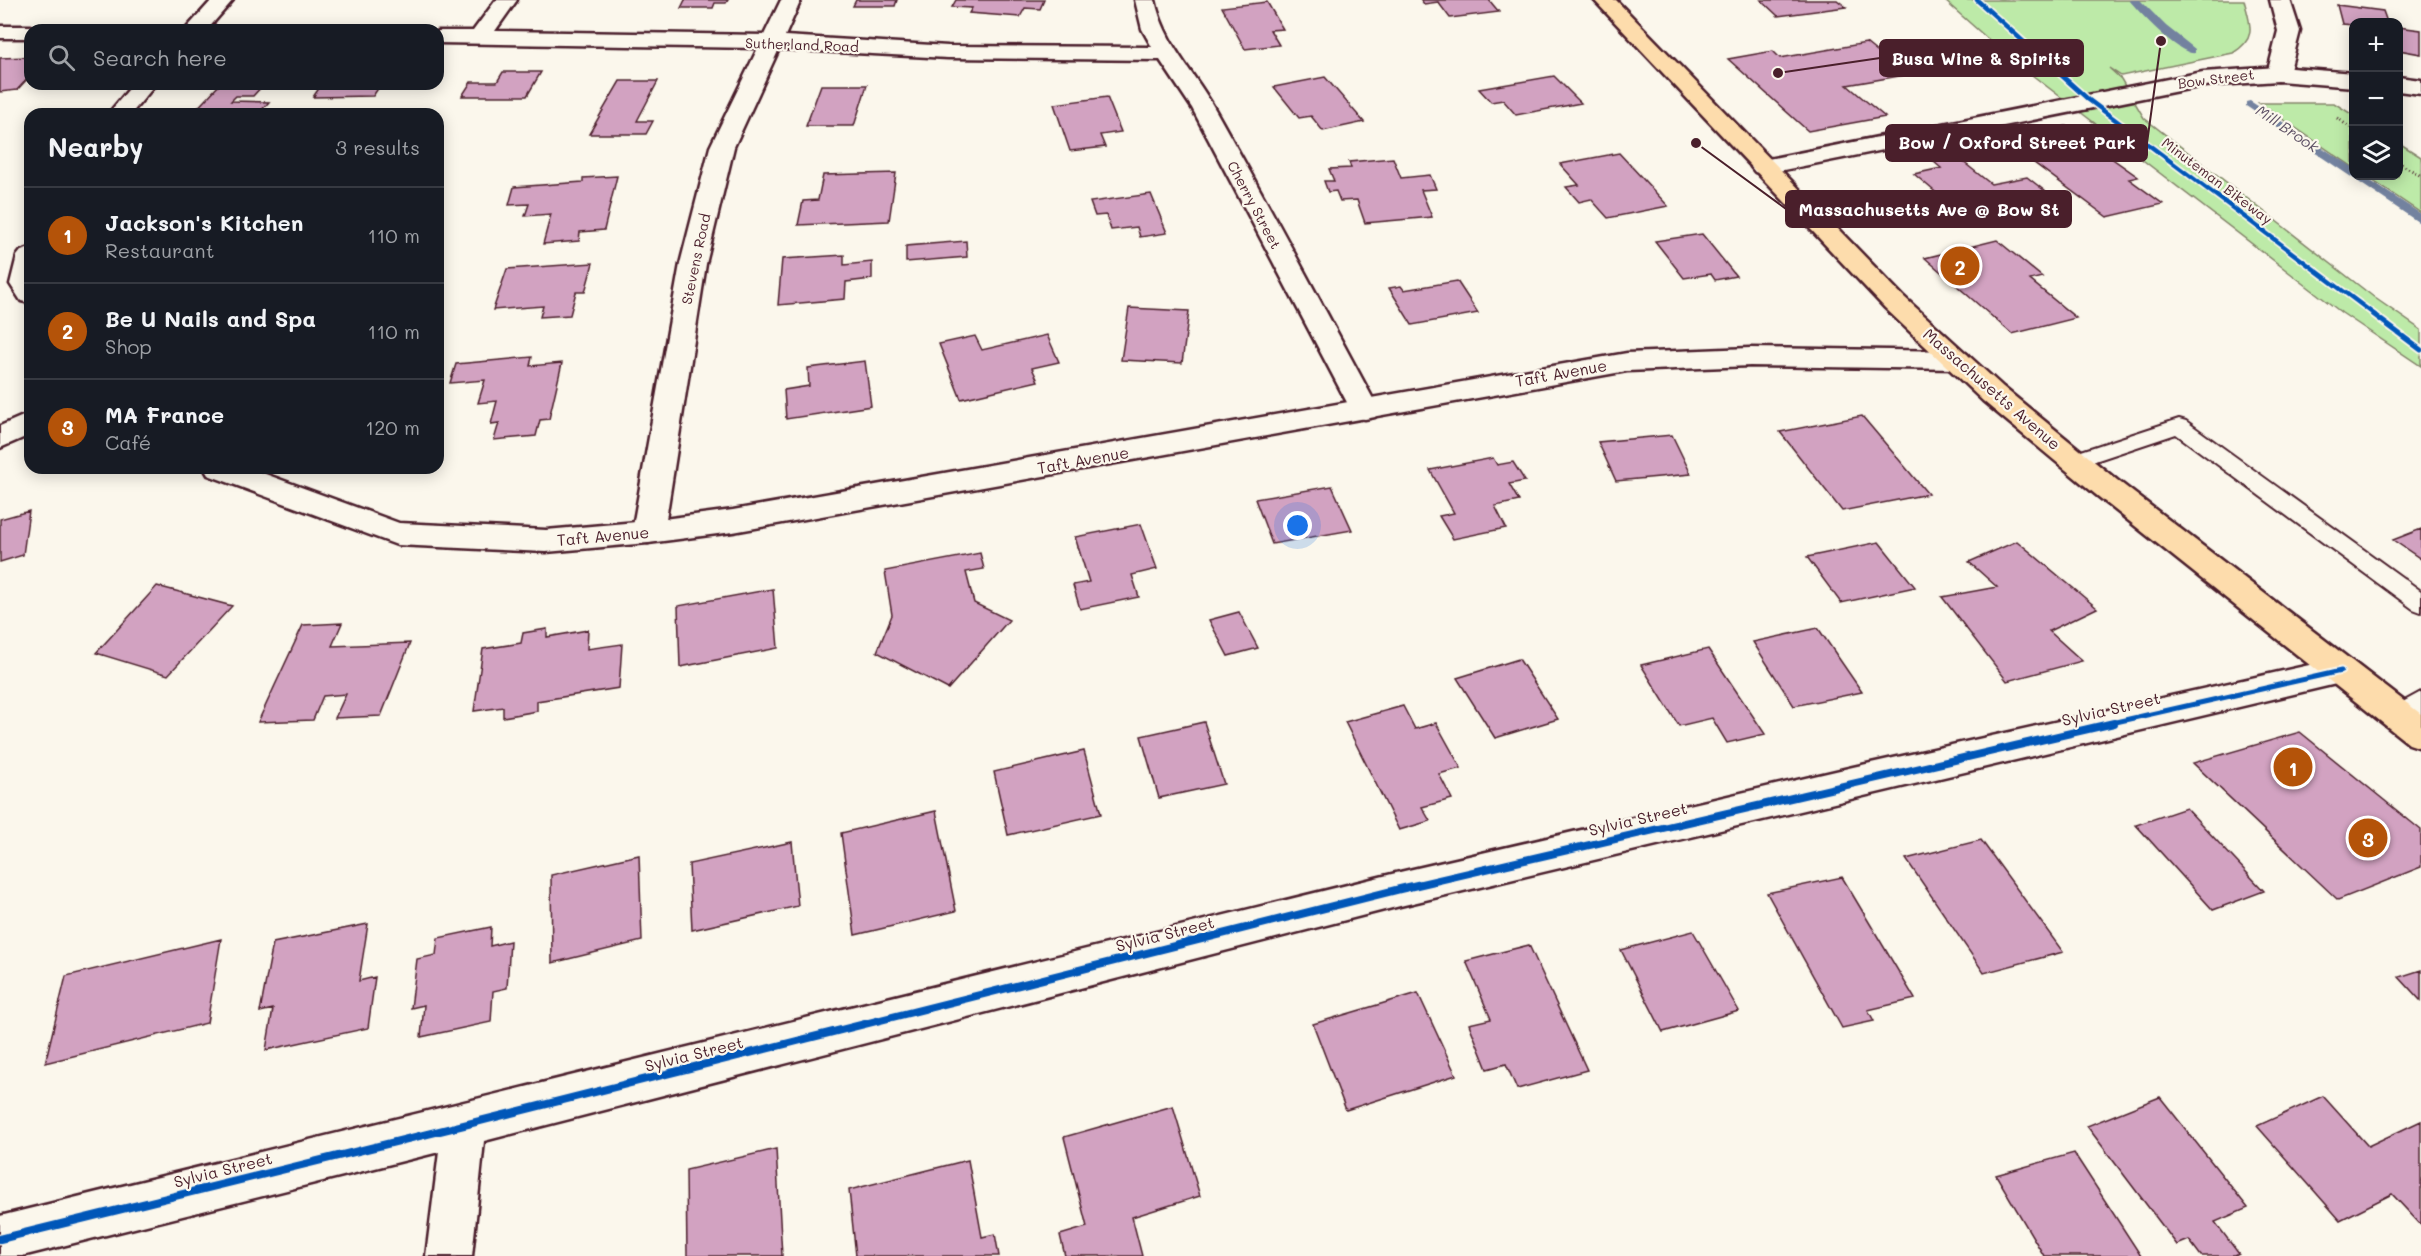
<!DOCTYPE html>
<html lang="en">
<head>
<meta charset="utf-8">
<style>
	:root { --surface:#171b24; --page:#20242c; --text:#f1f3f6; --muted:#9ea1a6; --line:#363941; --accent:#b45309 }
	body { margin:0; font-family:Mali,sans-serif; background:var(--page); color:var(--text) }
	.controls { position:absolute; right:18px; top:18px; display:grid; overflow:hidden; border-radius:12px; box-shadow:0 3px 15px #0003 }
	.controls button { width:54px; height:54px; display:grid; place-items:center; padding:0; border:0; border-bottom:2px solid var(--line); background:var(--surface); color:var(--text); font:30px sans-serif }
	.you { position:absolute; left:1298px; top:526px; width:21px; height:21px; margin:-15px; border:4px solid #fff; border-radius:50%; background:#1a73e8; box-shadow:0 0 0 9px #1a73e833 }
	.badge { display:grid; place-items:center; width:39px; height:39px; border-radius:50%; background:var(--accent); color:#fff; font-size:20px; font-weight:700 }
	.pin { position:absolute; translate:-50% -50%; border:3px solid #fff; box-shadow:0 2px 6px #0006 }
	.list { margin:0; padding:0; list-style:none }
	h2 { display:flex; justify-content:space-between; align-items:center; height:78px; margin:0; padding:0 24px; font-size:26px }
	h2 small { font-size:20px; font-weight:400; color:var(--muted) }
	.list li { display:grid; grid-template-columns:39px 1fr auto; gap:18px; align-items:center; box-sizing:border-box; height:96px; padding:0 24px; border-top:2px solid var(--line) }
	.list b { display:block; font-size:22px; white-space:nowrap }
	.list p { margin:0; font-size:20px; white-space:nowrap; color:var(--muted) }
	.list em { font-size:20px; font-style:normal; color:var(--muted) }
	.icon { flex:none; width:33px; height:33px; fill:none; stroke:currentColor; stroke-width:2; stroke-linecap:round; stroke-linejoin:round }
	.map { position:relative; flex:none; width:2421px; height:1256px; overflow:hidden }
	.search { position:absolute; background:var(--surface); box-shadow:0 3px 15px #0003; left:24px; top:24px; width:420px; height:66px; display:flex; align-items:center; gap:15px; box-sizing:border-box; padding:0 21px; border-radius:18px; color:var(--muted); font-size:22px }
	.panel { position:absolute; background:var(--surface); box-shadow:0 3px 15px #0003; left:24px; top:108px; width:420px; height:366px; border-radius:18px }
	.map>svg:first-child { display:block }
</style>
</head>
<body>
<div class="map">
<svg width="2421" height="1256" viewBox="0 0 2421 1256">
	<rect width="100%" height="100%" fill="#fbf7ec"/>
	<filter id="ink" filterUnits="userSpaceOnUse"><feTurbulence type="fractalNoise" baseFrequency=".0167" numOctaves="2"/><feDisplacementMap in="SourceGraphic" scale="12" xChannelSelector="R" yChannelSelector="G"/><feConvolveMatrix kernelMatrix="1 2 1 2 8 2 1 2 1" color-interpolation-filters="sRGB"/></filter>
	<g filter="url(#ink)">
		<!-- green -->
		<path fill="#bdeaa8" stroke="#84846a" stroke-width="1.5" d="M 1944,0 L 2244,0 C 2250,24 2258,38 2233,53 L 2121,76 L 2109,68 L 2121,79 L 2144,118 L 2375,298 L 2421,330 L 2421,366 L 2342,313 L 2006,55 Z
			M 2259,103 L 2334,103 L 2353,115 L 2353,167 Z
			M 2399,143 L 2421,157 L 2421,213 L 2366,176 L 2398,176 Z"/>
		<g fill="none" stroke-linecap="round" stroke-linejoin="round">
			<!-- stream -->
			<path fill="#73829f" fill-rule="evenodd" d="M 2129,0 L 2140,0 L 2166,26 L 2195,49 L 2195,53 C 2180,56 2139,12 2129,0 Z
				M 2250,101 L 2354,168 L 2354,176 L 2363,176 L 2421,214 L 2421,224 L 2246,106 L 2246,102 Z"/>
		</g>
		<!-- building -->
		<path fill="#d2a2c1" stroke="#4a1f2b" stroke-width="1.5" d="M 685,0 L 728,0 L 726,3 L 715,3 L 713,8 L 681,8 Z
			M 856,0 L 897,0 L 895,6 L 853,6 Z
			M 956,0 L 1044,0 L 1040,9 L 1025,8 L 1020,17 L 969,13 L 972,8 L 952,7 Z
			M 1421,0 L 1489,0 L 1499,12 L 1450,18 L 1438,2 L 1424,4 Z
			M 1761,0 L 1837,0 L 1846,7 L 1778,16 Z
			M 1267,2 L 1283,29 L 1270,30 L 1279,45 L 1245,49 L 1222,7 Z
			M 2337,5 L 2383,11 L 2387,22 L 2354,22 L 2354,25 L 2342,24 Z
			M 2398,27 L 2421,30 L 2421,54 L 2399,50 Z
			M 1866,43 L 1905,75 L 1847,85 L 1885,117 L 1808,131 L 1728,59 L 1773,51 L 1780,58 Z
			M 30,57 L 30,76 L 17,90 L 0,92 L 0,58 Z
			M 503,72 L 541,72 L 527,96 L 462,96 L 471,82 L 497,82 Z
			M 1554,76 L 1581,103 L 1516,115 L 1503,100 L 1491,102 L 1479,89 Z
			M 1325,77 L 1364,122 L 1323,131 L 1311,116 L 1299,118 L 1274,87 Z
			M 620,81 L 658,81 L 637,121 L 653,121 L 646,134 L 589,134 Z
			M 220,84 L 264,84 L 253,96 L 236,96 L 231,101 L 269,102 L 258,114 L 192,114 Z
			M 322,84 L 381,84 L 373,96 L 313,97 Z
			M 821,85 L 867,85 L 854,126 L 806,126 Z
			M 1107,97 L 1121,132 L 1100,135 L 1105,147 L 1070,151 L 1054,104 Z
			M 2066,126 L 2138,177 L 2129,179 L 2163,204 L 2107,217 L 2003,140 Z
			M 1619,153 L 1668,206 L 1608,218 L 1591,199 L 1579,202 L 1566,187 L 1579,185 L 1560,164 Z
			M 1957,157 L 1991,184 L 2027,177 L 2045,191 L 2009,199 L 2019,207 L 1966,218 L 1914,174 L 1941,168 L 1934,162 Z
			M 1393,158 L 1401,178 L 1430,175 L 1436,189 L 1421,190 L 1432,217 L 1365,223 L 1357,200 L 1340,201 L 1336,191 L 1328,192 L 1324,181 L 1334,181 L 1329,169 L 1351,168 L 1349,162 Z
			M 896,173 L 889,221 L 798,225 L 803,201 L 818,200 L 823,175 Z
			M 617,176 L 604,230 L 580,232 L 579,241 L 543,244 L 551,214 L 525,216 L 529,204 L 509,205 L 514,187 L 583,182 L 583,178 Z
			M 1151,194 L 1167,233 L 1140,237 L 1137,227 L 1111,230 L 1106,215 L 1095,216 L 1090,202 Z
			M 1702,234 L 1736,276 L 1715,280 L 1711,274 L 1684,278 L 1655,241 Z
			M 1997,240 L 2042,277 L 2030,280 L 2076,318 L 2012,334 L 1925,258 Z
			M 966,241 L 967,257 L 906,262 L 906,246 Z
			M 844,255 L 844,265 L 872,262 L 872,279 L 846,282 L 845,299 L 778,305 L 782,259 Z
			M 593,263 L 585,292 L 576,292 L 570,315 L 540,317 L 543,306 L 493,310 L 507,269 Z
			M 1457,281 L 1478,313 L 1412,325 L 1389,288 L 1401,286 L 1404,290 Z
			M 1129,308 L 1189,311 L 1182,363 L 1121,360 Z
			M 1047,335 L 1059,362 L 1032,368 L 1038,381 L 961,399 L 939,344 L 975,336 L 982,350 Z
			M 532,357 L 530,366 L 562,363 L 549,419 L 540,420 L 536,436 L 494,440 L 499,423 L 491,424 L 497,401 L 478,403 L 485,380 L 450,383 L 456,364 Z
			M 865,361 L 871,406 L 786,419 L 784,390 L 809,386 L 808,368 Z
			M 1862,416 L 1928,494 L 1842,511 L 1780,432 Z
			M 1672,435 L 1691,474 L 1616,481 L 1598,442 Z
			M 1493,458 L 1497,465 L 1513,462 L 1525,481 L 1509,484 L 1519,501 L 1495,506 L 1506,528 L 1453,539 L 1439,516 L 1454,513 L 1430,470 Z
			M 1332,486 L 1352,530 L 1272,544 L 1255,499 Z
			M 29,511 L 23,555 L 0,562 L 0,519 Z
			M 1141,524 L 1157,569 L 1132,575 L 1139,597 L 1080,609 L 1073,585 L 1089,582 L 1075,537 Z
			M 2421,529 L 2421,559 L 2393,540 Z
			M 2017,541 L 2097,608 L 2049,631 L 2082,661 L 2007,681 L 1942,597 L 1997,587 L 1969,562 Z
			M 1879,542 L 1915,587 L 1841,603 L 1807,557 Z
			M 980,553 L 984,569 L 966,572 L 974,603 L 1009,620 L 948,689 L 877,652 L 892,615 L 885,571 Z
			M 157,586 L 232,606 L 168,675 L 96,653 Z
			M 773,589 L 778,648 L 680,667 L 678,606 Z
			M 1239,612 L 1258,648 L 1228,656 L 1209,620 Z
			M 342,623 L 332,646 L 410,643 L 381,716 L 335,718 L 346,694 L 323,696 L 313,720 L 258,722 L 303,625 Z
			M 1818,628 L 1862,692 L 1794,706 L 1753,642 Z
			M 547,629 L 547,637 L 588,630 L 587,649 L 622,644 L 619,688 L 537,701 L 537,711 L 503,717 L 503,707 L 474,711 L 483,649 L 521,643 L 523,633 Z
			M 1708,649 L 1765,734 L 1727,743 L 1712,718 L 1679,726 L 1641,665 Z
			M 1519,659 L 1558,719 L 1495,738 L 1457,678 Z
			M 1403,706 L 1415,729 L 1436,723 L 1461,768 L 1439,774 L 1452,799 L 1422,807 L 1430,821 L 1399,830 L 1345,722 Z
			M 1204,722 L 1224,784 L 1159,798 L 1141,736 Z
			M 2300,732 L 2421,830 L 2421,867 L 2338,900 L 2193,763 Z
			M 1084,751 L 1101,814 L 1008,835 L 994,772 Z
			M 2186,808 L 2264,891 L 2213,910 L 2136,825 Z
			M 936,811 L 956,911 L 855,935 L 841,833 Z
			M 1981,840 L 2063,952 L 1984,973 L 1906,859 Z
			M 792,842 L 798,906 L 692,930 L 689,864 Z
			M 639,855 L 642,941 L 552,963 L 551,875 Z
			M 1842,877 L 1915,999 L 1868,1010 L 1874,1021 L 1842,1028 L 1767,893 Z
			M 368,924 L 359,981 L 375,977 L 368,1028 L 266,1050 L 273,1009 L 260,1012 L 273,943 Z
			M 491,927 L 490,946 L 510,941 L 507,988 L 493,991 L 491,1022 L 421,1037 L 424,1005 L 411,1008 L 417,959 L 436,955 L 438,938 Z
			M 1693,931 L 1739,1011 L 1663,1032 L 1621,950 Z
			M 221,939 L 207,1023 L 45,1063 L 66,976 Z
			M 1529,945 L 1587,1070 L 1517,1089 L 1506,1064 L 1487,1069 L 1469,1024 L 1491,1019 L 1466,961 Z
			M 2421,970 L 2421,1001 L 2399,977 Z
			M 1418,993 L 1456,1075 L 1346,1110 L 1313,1024 Z
			M 2323,1096 L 2368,1146 L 2421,1121 L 2421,1225 L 2392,1194 L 2340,1220 L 2257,1126 Z
			M 2160,1097 L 2248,1208 L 2215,1222 L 2239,1254 L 2235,1256 L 2201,1256 L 2189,1240 L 2177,1245 L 2087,1126 Z
			M 1173,1106 L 1200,1196 L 1132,1217 L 1142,1256 L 1065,1256 L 1060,1235 L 1087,1227 L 1064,1137 Z
			M 776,1149 L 782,1256 L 687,1256 L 686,1170 Z
			M 2074,1153 L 2141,1256 L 2044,1256 L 1996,1175 Z
			M 968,1160 L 982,1237 L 995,1234 L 999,1256 L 856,1256 L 849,1190 Z"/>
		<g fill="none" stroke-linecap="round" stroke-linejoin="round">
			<defs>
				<path id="service" d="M 2179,419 L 2186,421 L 2421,591 L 2421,612 L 2413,609 L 2176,434 L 2074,468 L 2066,466 L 2063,461 L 2066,456 Z
					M 2421,692 L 2421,715 L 2399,726 L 2390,723 L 2386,716 L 2390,709 Z"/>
				<path id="minor" d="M 496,0 L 517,0 L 495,31 L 764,35 L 781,0 L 801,0 L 785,36 L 948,46 L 1152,47 L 1142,29 L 1135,0 L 1155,0 C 1164,44 1195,73 1216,111 C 1272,210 1325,310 1379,410 L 1375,417 L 1365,419 L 1355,417 L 1351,410 L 1192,108 L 1160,60 L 948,58 L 779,49 L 734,147 L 706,264 L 664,532 L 659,540 L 648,543 L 637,540 L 632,532 L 680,264 L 710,147 L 758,48 L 438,43 L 438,31 L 473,31 Z
					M 2270,0 L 2290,0 L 2300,31 L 2289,74 L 2286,79 L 2278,81 L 2270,79 L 2267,74 L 2278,31 Z
					M 0,26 L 30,26 L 39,30 L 30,30 L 30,38 L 0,38 Z
					M 30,413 L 30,435 L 0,448 L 0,426 Z
					M 2341,658 L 2353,662 L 2358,671 L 2353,680 L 1400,906 L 484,1141 L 472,1256 L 426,1256 L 439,1152 L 22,1256 L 0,1256 L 0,1216 L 1400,872 L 1853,767 Z"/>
				<path id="tertiary" d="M 212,0 L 233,0 L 207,30 L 185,30 Z
					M 2278,67 L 2354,73 L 2354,87 L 2278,81 L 2203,86 L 1763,174 L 1755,172 L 1751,167 L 1755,162 L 1763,160 L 2203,72 Z
					M 2398,77 L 2421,80 L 2421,94 L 2398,91 Z
					M 133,84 L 156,84 L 131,114 L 108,114 Z
					M 30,248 L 30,303 L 21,301 L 10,284 L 17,256 L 21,251 Z
					M 1750,348 L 1957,351 L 1967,354 L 1971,360 L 1967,366 L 1957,369 L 1750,366 L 1627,371 L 733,532 L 648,543 L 546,552 L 397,545 L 208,475 L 204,468 L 249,468 L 399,523 L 546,530 L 648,521 L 733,510 L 1627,353 Z"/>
				<path id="primary" d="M 1594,0 L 1616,0 L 1903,296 L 2003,387 L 2117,480 L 2421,714 L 2421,748 L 2409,744 L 2095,494 L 1983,401 L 1885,308 Z"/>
			</defs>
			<!-- service casing -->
			<use href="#service" stroke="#4a1f2b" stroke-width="4"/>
			<!-- minor casing -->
			<use href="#minor" stroke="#4a1f2b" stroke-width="5"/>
			<!-- tertiary casing -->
			<use href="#tertiary" stroke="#4a1f2b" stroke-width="5"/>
			<!-- primary casing -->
			<use href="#primary" stroke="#4a1f2b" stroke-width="5"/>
			<!-- path -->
			<path stroke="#4a1f2b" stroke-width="3" stroke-dasharray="1 3" stroke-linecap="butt" d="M 2337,118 L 2354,130
				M 2398,162 L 2421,176"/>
			<!-- service -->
			<use href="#service" fill="#fbf7ec" fill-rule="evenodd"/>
			<!-- minor -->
			<use href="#minor" fill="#fbf7ec" fill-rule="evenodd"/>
			<!-- tertiary -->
			<use href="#tertiary" fill="#fbf7ec" fill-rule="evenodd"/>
			<!-- primary -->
			<use href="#primary" fill="#fddcac" fill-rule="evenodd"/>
			<defs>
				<path id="cycleway-far2" d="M 1977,0 L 2089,100 L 2375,315"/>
				<path id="cycleway-far1" d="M 2373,314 L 2421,350
					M 2107,724 L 2341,671"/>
				<path id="cycleway" d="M 0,1239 L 464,1125 L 1400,889 L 2114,723"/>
			</defs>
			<!-- cycleway-far2 casing -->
			<use href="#cycleway-far2" stroke="#fbf7ec" stroke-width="8"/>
			<!-- cycleway-far1 casing -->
			<use href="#cycleway-far1" stroke="#fbf7ec" stroke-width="9"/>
			<!-- cycleway casing -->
			<use href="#cycleway" stroke="#fbf7ec" stroke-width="11"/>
			<!-- cycleway-far2 -->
			<use href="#cycleway-far2" stroke="#0057b8" stroke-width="4.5"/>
			<!-- cycleway-far1 -->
			<use href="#cycleway-far1" stroke="#0057b8" stroke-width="5"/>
			<!-- cycleway -->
			<use href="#cycleway" stroke="#0057b8" stroke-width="8"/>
		</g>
	</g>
	<g text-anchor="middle" stroke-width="4.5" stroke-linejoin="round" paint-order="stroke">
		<!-- far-street labels -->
		<g font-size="14" fill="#4a1f2b" stroke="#fbf7ec">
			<text transform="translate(802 45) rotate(2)" y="5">Sutherland Road</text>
			<text transform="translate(2216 79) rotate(-7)" y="5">Bow Street</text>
			<text transform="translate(2217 181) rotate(37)" y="5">Minuteman Bikeway</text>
			<text transform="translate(1254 205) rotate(62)" y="5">Cherry Street</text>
			<text transform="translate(696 259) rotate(-78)" y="5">Stevens Road</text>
		</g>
		<!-- far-water labels -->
		<g font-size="15" font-style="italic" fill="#5e5165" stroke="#fbf7ec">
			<text transform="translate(2287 129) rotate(34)" y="5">Mill Brook</text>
		</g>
		<!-- street labels -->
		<g font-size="16" fill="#4a1f2b" stroke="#fbf7ec">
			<text transform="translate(1561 373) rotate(-10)" y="6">Taft Avenue</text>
			<text transform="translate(1992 389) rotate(41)" y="6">Massachusetts Avenue</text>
			<text transform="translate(1083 460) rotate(-10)" y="6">Taft Avenue</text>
			<text transform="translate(603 536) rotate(-5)" y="6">Taft Avenue</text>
			<text transform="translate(2111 709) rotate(-13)" y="6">Sylvia Street</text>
			<text transform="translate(1638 819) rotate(-13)" y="6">Sylvia Street</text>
			<text transform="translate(1165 934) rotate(-14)" y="6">Sylvia Street</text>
			<text transform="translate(694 1054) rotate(-14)" y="6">Sylvia Street</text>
			<text transform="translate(223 1170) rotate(-14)" y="6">Sylvia Street</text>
		</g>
	</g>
	<!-- callouts -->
	<path fill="none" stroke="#4a1f2b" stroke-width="2" d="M1778 73L1880 58M2161 41L2147 143M1696 143L1786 209"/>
	<g fill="#4a1f2b" stroke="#fbf7ec" stroke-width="2">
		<circle cx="1778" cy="73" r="6"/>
		<circle cx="2161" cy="41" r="6"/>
		<circle cx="1696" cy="143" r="6"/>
	</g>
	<g fill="#4a1f2b" stroke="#4a1f2b" stroke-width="2">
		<rect x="1880" y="40" width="203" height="36" rx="6"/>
		<rect x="1886" y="125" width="261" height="36" rx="6"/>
		<rect x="1786" y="191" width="285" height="36" rx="6"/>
	</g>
	<g font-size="18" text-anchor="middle" font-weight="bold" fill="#fff">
		<text x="1981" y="65">Busa Wine &amp; Spirits</text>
		<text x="2017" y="149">Bow / Oxford Street Park</text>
		<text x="1929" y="216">Massachusetts Ave @ Bow St</text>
	</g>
</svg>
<div class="controls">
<button>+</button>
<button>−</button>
<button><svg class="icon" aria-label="layers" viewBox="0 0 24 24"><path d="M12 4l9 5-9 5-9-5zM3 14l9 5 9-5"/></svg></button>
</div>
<div class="you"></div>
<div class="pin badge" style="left:2293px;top:767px">1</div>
<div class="pin badge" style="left:1960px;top:266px">2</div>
<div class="pin badge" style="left:2368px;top:838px">3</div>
<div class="search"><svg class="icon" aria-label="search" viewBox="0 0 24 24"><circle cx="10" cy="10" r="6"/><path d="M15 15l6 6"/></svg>Search here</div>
<section class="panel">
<h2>Nearby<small>3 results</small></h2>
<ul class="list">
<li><span class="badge">1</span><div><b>Jackson's Kitchen</b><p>Restaurant</p></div><em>110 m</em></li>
<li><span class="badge">2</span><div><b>Be U Nails and Spa</b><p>Shop</p></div><em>110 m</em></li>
<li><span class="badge">3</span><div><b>MA France</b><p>Café</p></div><em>120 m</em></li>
</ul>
</section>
</div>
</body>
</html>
